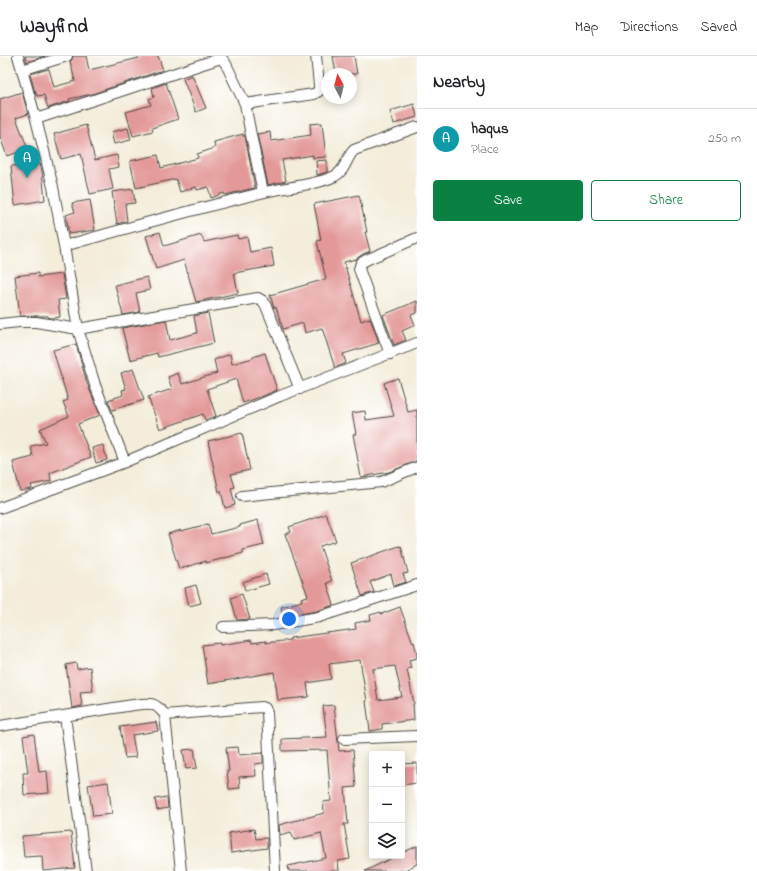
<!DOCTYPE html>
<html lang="en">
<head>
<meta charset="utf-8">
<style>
	:root { --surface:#fff; --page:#f6f6f6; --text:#202124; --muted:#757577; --line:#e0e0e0; --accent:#0b8043 }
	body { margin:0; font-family:"Indie Flower",sans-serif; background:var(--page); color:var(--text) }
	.controls { position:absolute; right:12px; bottom:12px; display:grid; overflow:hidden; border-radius:4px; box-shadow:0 2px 10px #0003 }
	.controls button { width:36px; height:36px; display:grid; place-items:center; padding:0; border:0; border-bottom:1px solid var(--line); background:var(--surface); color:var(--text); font:20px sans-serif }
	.compass { position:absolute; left:321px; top:12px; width:36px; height:36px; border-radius:50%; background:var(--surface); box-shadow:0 2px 10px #0003; rotate:353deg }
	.you { position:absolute; left:289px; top:563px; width:14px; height:14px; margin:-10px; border:3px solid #fff; border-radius:50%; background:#1a73e8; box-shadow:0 0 0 6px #1a73e833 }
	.badge { display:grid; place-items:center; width:26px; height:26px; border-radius:50%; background:var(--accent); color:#fff; font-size:13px; font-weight:700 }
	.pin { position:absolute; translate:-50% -33px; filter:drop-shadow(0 1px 2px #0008) }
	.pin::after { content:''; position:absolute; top:21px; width:14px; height:12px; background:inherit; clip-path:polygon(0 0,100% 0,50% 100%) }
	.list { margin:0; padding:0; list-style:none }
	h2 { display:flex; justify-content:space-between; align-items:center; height:52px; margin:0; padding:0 16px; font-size:17px }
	h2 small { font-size:13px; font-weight:400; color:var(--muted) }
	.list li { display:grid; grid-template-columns:26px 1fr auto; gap:12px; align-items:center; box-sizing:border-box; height:60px; padding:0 16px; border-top:1px solid var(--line) }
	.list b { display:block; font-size:15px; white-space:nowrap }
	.list p { margin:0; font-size:13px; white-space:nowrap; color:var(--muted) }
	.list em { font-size:13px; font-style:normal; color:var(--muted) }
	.actions { display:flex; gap:8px; padding:12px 16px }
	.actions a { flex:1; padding:9px 0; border:1px solid var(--accent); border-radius:4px; text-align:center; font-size:14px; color:var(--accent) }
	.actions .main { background:var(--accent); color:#fff }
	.icon { flex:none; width:22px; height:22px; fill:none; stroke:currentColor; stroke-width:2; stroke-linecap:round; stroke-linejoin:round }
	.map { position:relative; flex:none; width:417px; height:815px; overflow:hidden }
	header { display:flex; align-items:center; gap:24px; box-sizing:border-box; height:56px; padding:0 20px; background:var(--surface); border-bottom:1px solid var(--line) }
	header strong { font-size:19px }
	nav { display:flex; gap:22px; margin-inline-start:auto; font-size:14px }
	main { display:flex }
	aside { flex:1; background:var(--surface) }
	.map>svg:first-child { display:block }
</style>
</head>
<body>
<header>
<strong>Wayfind</strong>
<nav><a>Map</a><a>Directions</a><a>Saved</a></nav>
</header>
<main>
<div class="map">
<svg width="417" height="815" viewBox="0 0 417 815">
	<rect width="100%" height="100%" fill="#fff"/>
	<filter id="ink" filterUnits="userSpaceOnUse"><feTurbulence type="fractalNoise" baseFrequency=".025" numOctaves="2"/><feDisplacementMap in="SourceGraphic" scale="8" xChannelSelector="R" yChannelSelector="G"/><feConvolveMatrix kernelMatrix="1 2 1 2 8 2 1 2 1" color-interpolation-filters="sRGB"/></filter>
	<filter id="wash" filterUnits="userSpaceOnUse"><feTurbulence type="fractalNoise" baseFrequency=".012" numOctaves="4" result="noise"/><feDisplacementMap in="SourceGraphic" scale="16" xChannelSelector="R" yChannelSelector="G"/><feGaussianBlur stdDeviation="0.9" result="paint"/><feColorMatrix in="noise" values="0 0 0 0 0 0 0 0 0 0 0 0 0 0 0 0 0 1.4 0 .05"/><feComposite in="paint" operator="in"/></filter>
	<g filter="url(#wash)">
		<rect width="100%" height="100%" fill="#f3edd9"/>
		<g id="blocks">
			<!-- building -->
			<path fill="#e39997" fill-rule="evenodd" d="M 25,0 L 45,0 L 27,6 Z
				M 73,0 L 86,0 L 89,14 L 139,2 L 139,0 L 158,0 L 163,14 L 92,38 L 69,43 L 70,45 L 48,52 L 44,39 L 37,40 L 35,34 L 35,37 L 30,18 L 49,13 L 54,31 L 75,25 L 70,5 L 72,4 Z
				M 333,0 L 354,0 L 357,18 L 336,18 Z
				M 192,19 L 206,52 L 196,56 L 183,23 Z
				M 166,27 L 178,63 L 152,72 L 153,75 L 133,80 L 126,56 L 151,49 L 149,43 L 154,41 L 152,32 Z
				M 22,36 L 28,58 L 16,62 L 28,93 L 7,100 L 0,81 L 0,43 Z
				M 414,48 L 417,61 L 394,68 L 390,55 Z
				M 322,67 L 326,101 L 313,102 L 313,99 L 282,104 L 286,125 L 268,129 L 257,78 L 270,76 L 271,85 L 311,79 L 310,68 Z
				M 86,69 L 95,104 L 117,99 L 119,111 L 109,113 L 113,133 L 90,138 L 81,98 L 61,103 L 54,78 Z
				M 128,72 L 131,84 L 114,88 L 111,76 Z
				M 243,78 L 243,80 L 245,80 L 255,132 L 225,139 L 224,137 L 211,142 L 208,131 L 197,134 L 196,131 L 180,136 L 176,123 L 136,132 L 130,105 L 158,99 L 161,112 L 198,102 L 197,98 L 215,92 L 214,86 Z
				M 327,104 L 327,116 L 317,119 L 316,105 Z
				M 40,108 L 42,115 L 45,144 L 15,149 L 11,110 Z
				M 133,133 L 135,147 L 125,148 L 127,165 L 117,168 L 112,136 Z
				M 359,139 L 367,176 L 365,176 L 370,195 L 363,198 L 356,203 L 344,206 L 361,265 L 370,262 L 379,287 L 343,298 L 346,307 L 335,312 L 322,272 L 305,277 L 303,267 L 283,273 L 276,251 L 274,252 L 270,239 L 326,223 L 317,185 L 321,184 L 314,148 Z
				M 90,144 L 95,174 L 69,178 L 66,159 L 75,156 L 72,147 Z
				M 160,176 L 164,190 L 201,179 L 204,186 L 237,179 L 238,183 L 247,181 L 250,196 L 271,192 L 274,210 L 234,217 L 238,237 L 196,246 L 184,204 L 156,213 L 146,180 Z
				M 38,217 L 38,221 L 62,218 L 66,243 L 58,244 L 60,261 L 51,262 L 48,261 L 48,260 L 20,260 L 15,220 Z
				M 147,221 L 150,234 L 136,237 L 140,256 L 123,259 L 115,229 Z
				M 417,245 L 417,257 L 411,259 L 415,269 L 402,275 L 406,284 L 394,289 L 383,259 Z
				M 208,257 L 214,287 L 158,301 L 157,297 L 130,304 L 122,272 L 166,264 L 170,284 L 197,277 L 194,260 Z
				M 76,288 L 87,327 L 100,359 L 78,368 L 91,401 L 50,417 L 51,425 L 31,429 L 32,433 L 20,435 L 13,406 L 33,401 L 31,390 L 46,387 L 40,373 L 69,360 L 63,346 L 68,344 L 53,294 Z
				M 265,297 L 277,334 L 263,340 L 243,347 L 236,323 L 207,333 L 216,360 L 205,364 L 203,358 L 160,373 L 148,341 L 172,333 L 168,321 L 178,317 L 182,328 L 217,317 L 214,304 L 230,298 L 232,308 L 253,302 L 253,301 Z
				M 133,313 L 144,344 L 112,354 L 108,344 L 123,339 L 122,334 L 126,333 L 121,317 Z
				M 398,322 L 408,356 L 417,354 L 417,405 L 389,416 L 361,421 L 353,378 L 356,378 L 352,357 L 365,355 L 366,364 L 394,360 L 384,327 Z
				M 242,377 L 250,414 L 231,418 L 235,431 L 231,432 L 235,449 L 225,452 L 221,435 L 219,436 L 208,385 Z
				M 103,389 L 107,404 L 96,407 L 92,392 Z
				M 326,458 L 336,485 L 320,490 L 332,525 L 327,527 L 334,549 L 317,555 L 283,561 L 281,551 L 302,545 L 301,542 L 308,540 L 285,478 L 291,476 L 289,471 Z
				M 258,464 L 264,489 L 243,494 L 243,497 L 206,507 L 206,505 L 179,513 L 168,478 L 181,474 L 181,475 L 208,468 L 211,478 L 240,471 L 240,469 Z
				M 399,490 L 400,491 L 401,490 L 408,517 L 403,518 L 406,526 L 394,530 L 391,518 L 370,526 L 374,536 L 362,540 L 351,507 Z
				M 266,518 L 269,528 L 245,535 L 243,526 Z
				M 196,529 L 201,547 L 189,550 L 185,532 Z
				M 242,538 L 250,563 L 237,564 L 231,542 Z
				M 400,551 L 413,587 L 414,586 L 417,598 L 417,602 L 409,604 L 411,612 L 407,613 L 414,648 L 413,648 L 414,664 L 382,668 L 382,673 L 370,675 L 366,645 L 367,645 L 360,604 L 329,608 L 331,623 L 307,627 L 309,641 L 278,644 L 274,616 L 208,628 L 202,589 L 220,587 L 220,589 L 251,584 L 252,587 L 266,585 L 266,587 L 290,584 L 290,582 L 356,573 L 355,567 L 371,564 L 370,559 L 381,556 L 381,558 ZM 395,610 L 402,641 L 378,644 L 373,613 Z
				M 76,607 L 77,613 L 90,611 L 93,635 L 80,636 L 82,650 L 72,652 L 66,609 Z
				M 334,649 L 339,695 L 353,694 L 356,731 L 345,732 L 348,768 L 344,768 L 350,803 L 338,805 L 339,815 L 289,815 L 288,810 L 326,802 L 321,777 L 294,784 L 291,776 L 280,779 L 279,769 L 324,757 L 323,746 L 331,745 L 327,694 L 282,695 L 282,683 L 327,681 L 323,650 Z
				M 156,666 L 158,675 L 132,679 L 136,701 L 125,702 L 120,671 Z
				M 34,678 L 39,716 L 47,715 L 49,737 L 24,739 L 23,717 L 28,717 L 23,680 Z
				M 238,691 L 239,699 L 263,697 L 263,707 L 255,708 L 256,720 L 239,721 L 240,732 L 229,733 L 227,715 L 229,715 L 226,692 Z
				M 194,693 L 197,712 L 186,713 L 183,694 Z
				M 417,707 L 417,727 L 402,729 L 402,708 Z
				M 108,726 L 112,758 L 93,760 L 88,729 Z
				M 167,741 L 168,752 L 157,754 L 155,743 Z
				M 254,773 L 256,783 L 267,782 L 267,792 L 231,797 L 229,777 Z
				M 71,776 L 75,812 L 43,815 L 42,800 L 24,801 L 22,780 Z
				M 417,790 L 417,808 L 403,815 L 365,815 L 396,800 L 402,800 L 402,797 Z"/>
		</g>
	</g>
	<g filter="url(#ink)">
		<use href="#blocks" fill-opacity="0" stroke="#494845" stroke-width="1"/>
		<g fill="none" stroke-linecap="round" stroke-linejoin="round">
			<defs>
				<path id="minor" d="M 18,0 L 36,63 L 53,131 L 64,190 L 78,273 L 95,329 L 125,406
					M 220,0 L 226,8 L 245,48 L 252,84 L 263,136
					M 22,14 L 67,0
					M 245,48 L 314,38 L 319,35 L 319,29 L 316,0
					M 36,63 L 221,2
					M 64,190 C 130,171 195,153 261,137 C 284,131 314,130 335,120 C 346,114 346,102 354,94 L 417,71
					M 0,268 L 19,266 L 36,266 L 78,273 L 258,242 L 263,245 L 266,250 L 300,333
					M 390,298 L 359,213 L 361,207 L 366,204 L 417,182
					M 242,440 L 381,426 L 417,411
					M 0,452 L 125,406 L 280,340 L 417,287
					M 223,571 L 273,569 L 319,561 L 417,529
					M 165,659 L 262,651 L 265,652 L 267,656 L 275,815
					M 65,660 L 86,815
					M 0,670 L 133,649 C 150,647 154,645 165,659 L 181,815
					M 344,683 L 417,680"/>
			</defs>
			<!-- minor casing -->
			<use href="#minor" stroke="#494845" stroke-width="12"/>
			<!-- minor -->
			<use href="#minor" stroke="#fff" stroke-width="10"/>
		</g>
	</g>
</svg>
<div class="controls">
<button>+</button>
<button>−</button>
<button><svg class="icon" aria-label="layers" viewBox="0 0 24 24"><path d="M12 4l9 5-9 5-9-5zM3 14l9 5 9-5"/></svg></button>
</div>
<svg class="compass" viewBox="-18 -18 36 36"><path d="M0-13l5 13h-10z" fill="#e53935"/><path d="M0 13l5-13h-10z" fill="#757577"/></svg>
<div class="you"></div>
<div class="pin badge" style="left:27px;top:122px;background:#0f9aa8">A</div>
</div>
<aside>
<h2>Nearby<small></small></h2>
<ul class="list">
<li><span class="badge" style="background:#0f9aa8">A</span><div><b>haqus</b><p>Place</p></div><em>250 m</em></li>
</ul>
<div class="actions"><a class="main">Save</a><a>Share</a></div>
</aside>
</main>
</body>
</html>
